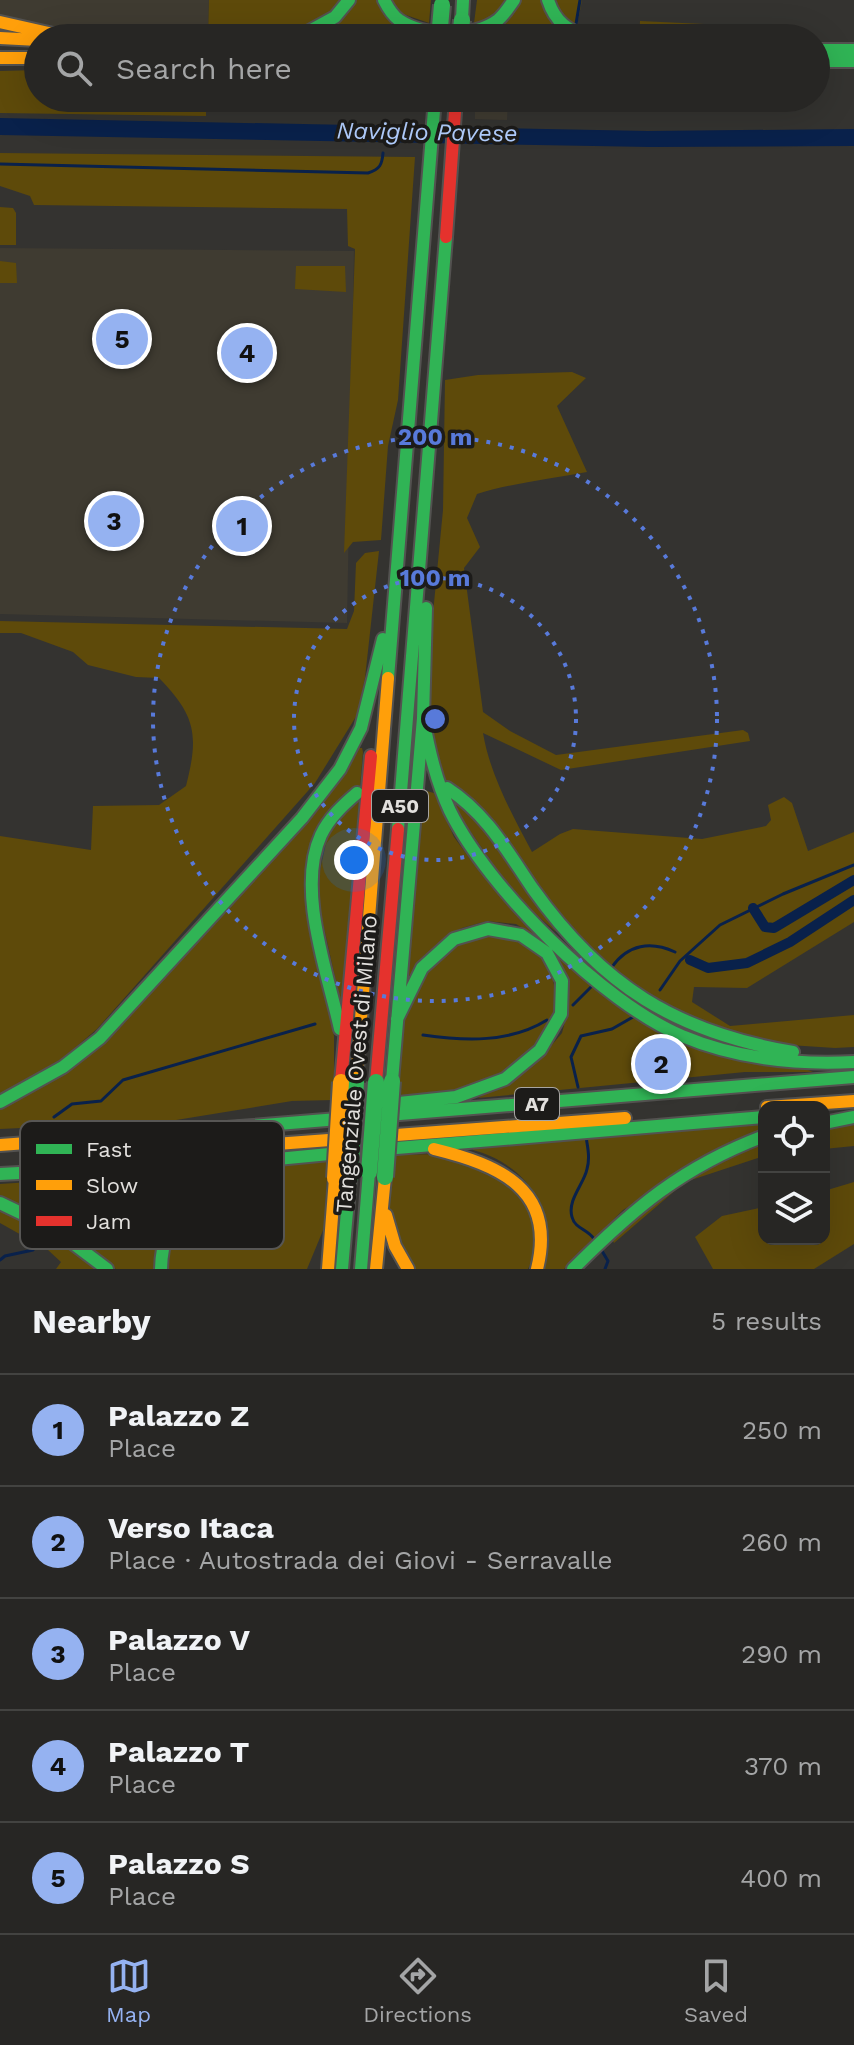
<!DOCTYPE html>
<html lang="en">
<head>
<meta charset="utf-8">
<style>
	:root { --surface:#272624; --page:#2f2e2c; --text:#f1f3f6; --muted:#a4a5a6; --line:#434341; --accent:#95b2f1 }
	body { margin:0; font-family:"Work Sans",sans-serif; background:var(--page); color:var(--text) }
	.controls { position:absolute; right:24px; bottom:24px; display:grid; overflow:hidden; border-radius:16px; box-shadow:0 8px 32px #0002 }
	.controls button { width:72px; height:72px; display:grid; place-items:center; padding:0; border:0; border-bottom:2px solid var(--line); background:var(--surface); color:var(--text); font:40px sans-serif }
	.you { position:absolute; left:354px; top:860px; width:28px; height:28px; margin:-20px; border:6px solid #fff; border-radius:50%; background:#1a73e8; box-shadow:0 0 0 12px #1a73e833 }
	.badge { display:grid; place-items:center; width:52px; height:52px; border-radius:50%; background:var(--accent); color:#111; font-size:26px; font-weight:700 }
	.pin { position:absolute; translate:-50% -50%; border:4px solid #fff; box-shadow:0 2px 8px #0006 }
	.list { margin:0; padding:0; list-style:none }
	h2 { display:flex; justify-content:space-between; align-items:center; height:104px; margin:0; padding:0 32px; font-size:34px }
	h2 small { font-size:26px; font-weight:400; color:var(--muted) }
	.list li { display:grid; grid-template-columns:52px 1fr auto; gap:24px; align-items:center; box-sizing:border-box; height:112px; padding:0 32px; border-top:2px solid var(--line) }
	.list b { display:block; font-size:30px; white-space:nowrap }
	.list p { margin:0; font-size:26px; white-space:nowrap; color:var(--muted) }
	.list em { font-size:26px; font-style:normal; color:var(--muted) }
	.icon { flex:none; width:44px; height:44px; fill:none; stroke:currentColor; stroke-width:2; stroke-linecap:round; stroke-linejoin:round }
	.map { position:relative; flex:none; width:854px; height:1269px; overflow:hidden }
	.search { position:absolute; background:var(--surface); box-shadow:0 8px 32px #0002; left:24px; right:24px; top:24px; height:88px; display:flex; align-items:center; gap:20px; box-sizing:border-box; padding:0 28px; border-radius:44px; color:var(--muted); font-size:30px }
	.sheet { height:664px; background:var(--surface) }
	nav { display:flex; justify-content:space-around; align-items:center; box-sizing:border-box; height:112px; border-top:2px solid var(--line); background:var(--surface); font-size:22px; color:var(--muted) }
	nav a { display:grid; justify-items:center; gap:4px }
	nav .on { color:var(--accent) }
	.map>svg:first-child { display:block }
</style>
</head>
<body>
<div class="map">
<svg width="854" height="1269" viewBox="0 0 854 1269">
	<rect width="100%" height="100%" fill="#343330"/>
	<!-- built -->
	<path fill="#3f3b31" d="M 0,0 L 209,0 L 208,36 L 94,34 L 0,16 Z
		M 475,98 L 508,98 L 507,120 L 475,119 Z
		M 0,248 L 354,251 L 347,623 L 0,614 Z"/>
	<!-- green -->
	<path fill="#5e4a0a" d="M 209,0 L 341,0 C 312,39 253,33 208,36 Z
		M 354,0 L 376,0 L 394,28 L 333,27 Z
		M 389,0 L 431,0 L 429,23 L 400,13 Z
		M 477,0 L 508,0 L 495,17 L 474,23 Z
		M 519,0 L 543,0 L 556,31 L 500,29 Z
		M 553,0 L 582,0 L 577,26 L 570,26 Z
		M 640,21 L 747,26 L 747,38 L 639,38 Z
		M 38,70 L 38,98 L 206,98 L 206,116 L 0,113 L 0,71 Z
		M 0,153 L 415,157 L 398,400 L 388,446 L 381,540 L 353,542 L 344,553 L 355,249 L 348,246 L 347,209 L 34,205 L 30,196 L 0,186 Z
		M 0,207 L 13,208 L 16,213 L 16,245 L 0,245 Z
		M 0,261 L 16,263 L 17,283 L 0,283 Z
		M 296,266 L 345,266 L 346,292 L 295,289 Z
		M 572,372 L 586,378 L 557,406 L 587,472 C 550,479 512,483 477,494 L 467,518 L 480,547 L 464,568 L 483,712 L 510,731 L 556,755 L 743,730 L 748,733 L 750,741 L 561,770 L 483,733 C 490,775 512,814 532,852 L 560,834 L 573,829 L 702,839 L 766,826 L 771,820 L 768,805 L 784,797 L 792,803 L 808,851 L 854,832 L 854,922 L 747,988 L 694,987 L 692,1002 L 730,1026 L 854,1015 L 854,1047 L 835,1048 L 759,1043 L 696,1023 L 612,972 L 445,781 L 429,731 L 428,665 L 443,510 L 445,380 L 478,375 Z
		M 379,551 L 365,678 L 357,715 L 315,783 L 97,1029 L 63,1058 L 0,1095 L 0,836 L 91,850 L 93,806 L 159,805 L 186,786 C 199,735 196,716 159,678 L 136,677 L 88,665 L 73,652 L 21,633 L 0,633 L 0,621 L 347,629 L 354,611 L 356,563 L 365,553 Z
		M 358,748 L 362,748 L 363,752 L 360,787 L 309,849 L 334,1036 L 334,1100 L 292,1101 L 170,1121 L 0,1129 L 0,1107 L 55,1079 Z
		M 419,789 L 434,793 L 454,837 L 479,871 L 513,910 L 582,975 L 813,1072 L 745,1072 L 478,1098 L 539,1060 L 562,1033 L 568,1010 L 542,940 L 516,924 L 487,921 L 462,928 L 446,936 L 406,979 Z
		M 359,801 L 341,1004 L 320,910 L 317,884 L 328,834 L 341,816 Z
		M 460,801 L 475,814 L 556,932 L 514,895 L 451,803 Z
		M 505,934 C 515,939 529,944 538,952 C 547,960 552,973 554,985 C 565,1036 509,1077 465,1089 C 444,1095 419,1095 397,1097 L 402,1022 L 431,967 L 466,938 Z
		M 760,1124 L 760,1132 L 623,1210 L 564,1269 L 543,1269 C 564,1216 525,1163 473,1150 L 473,1148 Z
		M 854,1125 L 854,1146 L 824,1149 L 824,1129 Z
		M 764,1141 L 764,1156 L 685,1182 L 614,1243 L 611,1237 L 685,1177 Z
		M 442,1154 C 480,1165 527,1182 533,1227 C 535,1243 536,1254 528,1269 L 415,1269 L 404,1253 L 387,1204 L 390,1155 Z
		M 328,1160 L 324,1228 L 307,1269 L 169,1269 C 161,1235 183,1216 206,1198 C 214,1191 222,1183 231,1179 C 260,1165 297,1164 328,1160 Z
		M 224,1169 L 196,1187 L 157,1269 L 116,1269 L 0,1196 L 0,1184 Z
		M 854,1182 L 854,1244 L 814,1269 L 713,1269 L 695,1237 L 722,1216 L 764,1207 L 764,1239 L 824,1239 L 824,1191 Z
		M 0,1209 L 55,1236 L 97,1269 L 56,1269 L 61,1262 L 48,1250 L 0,1223 Z"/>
	<!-- water -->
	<path fill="#09214b" d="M 0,118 L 648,131 L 854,129 L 854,146 L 650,147 L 0,135 Z"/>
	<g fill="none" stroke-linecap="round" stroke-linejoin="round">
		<!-- stream -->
		<path stroke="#09214b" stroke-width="3" d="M 576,24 L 580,0
			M 0,164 L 368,173 C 380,169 382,165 383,153
			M 612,967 C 628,944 651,941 675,952
			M 660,990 L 680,961 L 720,925 L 783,894 L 854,865
			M 573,1005 L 593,985
			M 423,1035 C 465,1041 510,1043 547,1020
			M 578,1087 L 571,1057 L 581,1036 L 612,1029 L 633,1017
			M 54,1117 L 72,1104 L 101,1101 L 123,1080 L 315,1024
			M 586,1137 C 588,1148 590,1159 587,1169 C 584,1184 567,1200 572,1217 C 575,1229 588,1229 594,1239
			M 54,1212 L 60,1199
			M 602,1251 L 608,1261 L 605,1269
			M 0,1260 L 5,1256 L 33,1250 L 43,1232"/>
		<!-- canal -->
		<path stroke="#09214b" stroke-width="10" d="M 753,908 L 765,927 L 774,928 L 854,880
			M 690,960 L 708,968 L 747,963 L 790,942 L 854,900"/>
		<defs>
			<path id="fast" d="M 384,0 C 388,8 392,15 399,20 C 424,37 474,38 498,20 C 505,14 509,7 514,0
				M 548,0 C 555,22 568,31 589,38
				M 462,20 L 463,0
				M 304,34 L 335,17 L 349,0
				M 816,50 L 854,50
				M 816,61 L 854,61
				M 388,678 L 435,98
				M 423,718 C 429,750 436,781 450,811 C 488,888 602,1002 682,1036 C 737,1059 795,1065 854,1062
				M 447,788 C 487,814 507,851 533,889 C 602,986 676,1032 793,1052
				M 398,829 L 446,237
				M 340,1029 C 328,974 296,889 321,835 C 329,818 343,805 357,793
				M 392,1081 L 423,718 L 426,608
				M 0,1102 L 63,1067 L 100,1038 L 302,818 L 340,769 L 361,728 L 383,639
				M 342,1109 L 456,1097 L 505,1079 L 540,1050 L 561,1014 L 562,981 L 547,953 L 521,935 L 488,929 L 454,939 L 422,968 L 397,1019
				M 824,1123 L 854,1117
				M 240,1127 L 854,1077
				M 373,1150 L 764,1117
				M 0,1174 L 267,1160 L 350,1152
				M 0,1203 L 54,1229 L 107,1269
				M 161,1269 C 162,1208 203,1186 254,1165
				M 342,1269 L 350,1177
				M 361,1269 L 369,1172
				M 573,1269 C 634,1208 682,1167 764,1136"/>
			<path id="slow" d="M 0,22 L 71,38
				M 470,34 L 569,38
				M 0,38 L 38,40
				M 230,38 L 253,35 L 425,34
				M 0,58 L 38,58
				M 356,1082 L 388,678
				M 767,1107 L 854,1101
				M 0,1145 L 240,1127
				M 434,1149 C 499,1165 557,1189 537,1269
				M 61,1160 L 625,1118
				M 386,1215 L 395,1246 L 408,1269
				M 328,1269 L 335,1178
				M 376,1269 L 385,1177"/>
			<path id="jam" d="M 446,237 L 456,98
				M 341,1082 L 371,756
				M 376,1082 L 398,829"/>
		</defs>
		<!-- fast casing -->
		<use href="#fast" stroke="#535250" stroke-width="16"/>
		<!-- slow casing -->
		<use href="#slow" stroke="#535250" stroke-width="16"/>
		<!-- jam casing -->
		<use href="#jam" stroke="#535250" stroke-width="16"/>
		<!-- fast -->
		<use href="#fast" stroke="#30b455" stroke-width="12"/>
		<!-- slow -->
		<use href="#slow" stroke="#ff9f0a" stroke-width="12"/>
		<!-- jam -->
		<use href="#jam" stroke="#e5322d" stroke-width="12"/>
		<defs>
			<path id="fast-bridge" d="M 439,38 L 442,5
				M 460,38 L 462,20
				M 369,1172 L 376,1082
				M 350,1177 L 356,1082
				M 385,1177 L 392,1081"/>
			<path id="slow-bridge" d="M 335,1178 L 341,1082"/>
		</defs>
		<!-- fast-bridge casing -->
		<use href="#fast-bridge" stroke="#535250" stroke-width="20" stroke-linecap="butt"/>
		<!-- slow-bridge casing -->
		<use href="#slow-bridge" stroke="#535250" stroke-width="20" stroke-linecap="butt"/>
		<!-- fast-bridge -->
		<use href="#fast-bridge" stroke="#30b455" stroke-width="16"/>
		<!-- slow-bridge -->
		<use href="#slow-bridge" stroke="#ff9f0a" stroke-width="16"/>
	</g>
	<!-- distance rings -->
	<g fill="none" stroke="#587ada" stroke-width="4" stroke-dasharray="4 8">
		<circle cx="435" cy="719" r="141"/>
		<circle cx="435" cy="719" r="282"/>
	</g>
	<g text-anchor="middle" stroke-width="7" stroke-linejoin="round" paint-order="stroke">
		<!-- shield labels -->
		<g fill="#1c1b19" stroke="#a7a5a2" stroke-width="2">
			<rect x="372" y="790" width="56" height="32" rx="6"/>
			<rect x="515" y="1088" width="44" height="32" rx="6"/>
		</g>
		<g font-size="20" font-weight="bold" fill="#e2e0dd">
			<text x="400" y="813">A50</text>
			<text x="537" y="1111">A7</text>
		</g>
		<!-- street labels -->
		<g font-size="22" fill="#e2e0dd" stroke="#1c1b19">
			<text transform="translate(356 1064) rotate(-85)" y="8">Tangenziale Ovest di Milano</text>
		</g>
		<!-- water labels -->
		<g font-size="24" font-style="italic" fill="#b2cefe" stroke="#1c1b19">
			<text transform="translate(427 132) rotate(1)" y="8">Naviglio Pavese</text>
		</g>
	</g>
	<!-- legend -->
	<rect x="20" y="1121" width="264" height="128" rx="12" fill="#1c1b19" stroke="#575654" stroke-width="2"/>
	<rect x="36" y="1144" width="36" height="10" fill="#30b455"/>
	<rect x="36" y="1180" width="36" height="10" fill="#ff9f0a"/>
	<rect x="36" y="1216" width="36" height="10" fill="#e5322d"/>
	<g font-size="22" fill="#e2e0dd">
		<text x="86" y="1157">Fast</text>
		<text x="86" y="1193">Slow</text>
		<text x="86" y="1229">Jam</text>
	</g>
	<circle cx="435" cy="719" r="12" fill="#587ada" stroke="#1c1b19" stroke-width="4"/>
	<g font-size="24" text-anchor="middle" font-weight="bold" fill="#587ada" stroke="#1c1b19" stroke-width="7" stroke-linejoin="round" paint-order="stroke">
		<text x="435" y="445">200 m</text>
		<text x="435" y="586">100 m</text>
	</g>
</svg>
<div class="controls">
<button><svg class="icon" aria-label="locate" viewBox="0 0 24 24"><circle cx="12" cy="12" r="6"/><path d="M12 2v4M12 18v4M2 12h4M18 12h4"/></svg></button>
<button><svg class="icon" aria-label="layers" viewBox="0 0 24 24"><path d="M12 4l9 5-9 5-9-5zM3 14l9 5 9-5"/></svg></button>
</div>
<div class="you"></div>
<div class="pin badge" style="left:242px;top:526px">1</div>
<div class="pin badge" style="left:661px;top:1064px">2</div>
<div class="pin badge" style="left:114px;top:521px">3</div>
<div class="pin badge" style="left:247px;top:353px">4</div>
<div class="pin badge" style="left:122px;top:339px">5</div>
<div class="search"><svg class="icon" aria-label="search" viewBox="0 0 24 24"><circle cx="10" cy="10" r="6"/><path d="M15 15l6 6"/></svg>Search here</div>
</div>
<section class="sheet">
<h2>Nearby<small>5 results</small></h2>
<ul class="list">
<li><span class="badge">1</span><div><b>Palazzo Z</b><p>Place</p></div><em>250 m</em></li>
<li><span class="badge">2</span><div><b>Verso Itaca</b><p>Place · Autostrada dei Giovi - Serravalle</p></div><em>260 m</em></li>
<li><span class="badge">3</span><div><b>Palazzo V</b><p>Place</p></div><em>290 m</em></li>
<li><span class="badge">4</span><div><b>Palazzo T</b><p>Place</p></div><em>370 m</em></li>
<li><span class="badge">5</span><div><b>Palazzo S</b><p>Place</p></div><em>400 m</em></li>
</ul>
</section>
<nav>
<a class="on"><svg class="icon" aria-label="map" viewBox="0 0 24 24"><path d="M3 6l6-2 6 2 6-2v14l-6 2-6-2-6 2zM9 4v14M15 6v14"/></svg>Map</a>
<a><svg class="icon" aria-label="directions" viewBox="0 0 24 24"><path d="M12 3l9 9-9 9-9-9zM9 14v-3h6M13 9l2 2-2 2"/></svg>Directions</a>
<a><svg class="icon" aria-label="saved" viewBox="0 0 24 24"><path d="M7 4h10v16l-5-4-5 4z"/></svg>Saved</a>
</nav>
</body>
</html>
